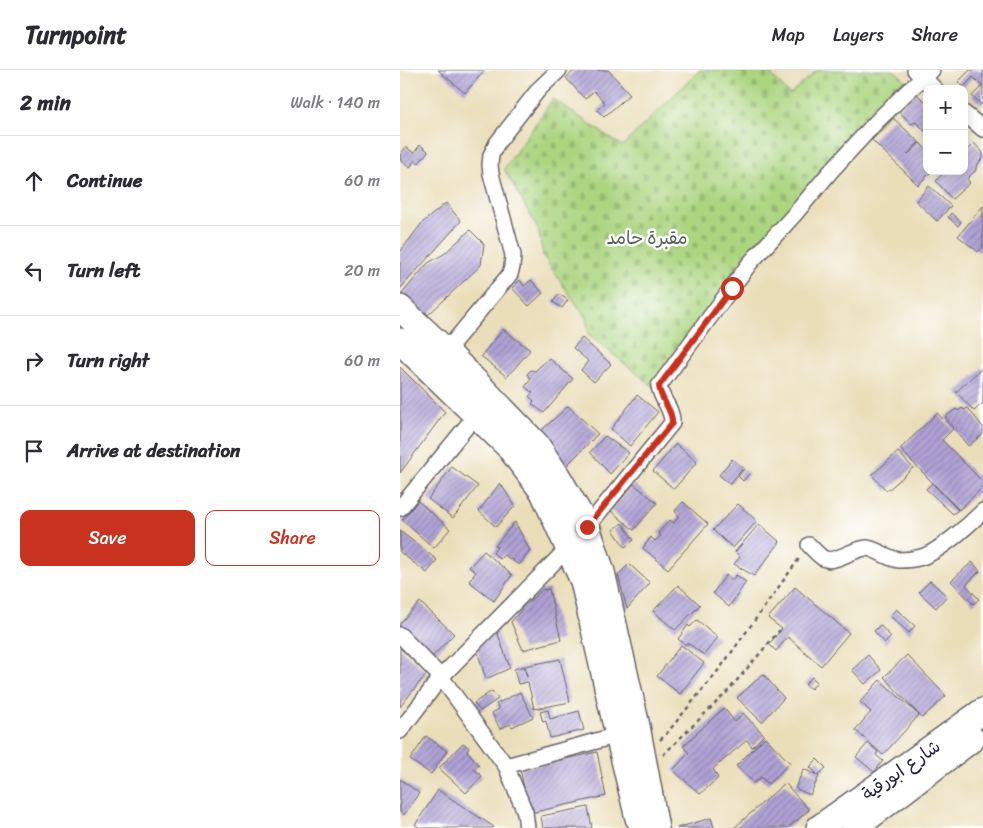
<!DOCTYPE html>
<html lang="en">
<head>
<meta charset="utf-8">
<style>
	:root { --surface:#fff; --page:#f7f7f7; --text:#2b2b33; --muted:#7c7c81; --line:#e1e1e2; --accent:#c8321e }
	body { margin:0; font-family:Sriracha,"Playpen Sans Arabic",sans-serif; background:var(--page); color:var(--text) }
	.controls { position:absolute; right:15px; top:15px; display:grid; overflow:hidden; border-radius:10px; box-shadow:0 2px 12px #0003 }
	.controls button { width:45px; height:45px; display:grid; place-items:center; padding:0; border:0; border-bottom:1px solid var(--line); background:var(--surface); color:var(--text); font:25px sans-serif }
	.stop { position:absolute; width:15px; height:15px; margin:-11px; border:4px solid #c8321e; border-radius:50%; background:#fff }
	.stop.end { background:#c8321e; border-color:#fff; box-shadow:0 1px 5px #0008 }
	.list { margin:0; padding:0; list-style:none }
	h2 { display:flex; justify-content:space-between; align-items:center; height:65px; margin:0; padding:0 20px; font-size:21px }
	h2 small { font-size:16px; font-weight:400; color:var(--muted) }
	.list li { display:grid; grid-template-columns:32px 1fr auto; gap:15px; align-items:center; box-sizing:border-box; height:90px; padding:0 20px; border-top:1px solid var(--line) }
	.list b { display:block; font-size:19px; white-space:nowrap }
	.list em { font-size:16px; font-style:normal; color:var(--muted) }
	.actions { display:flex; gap:10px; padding:15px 20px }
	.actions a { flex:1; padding:11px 0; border:1px solid var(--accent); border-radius:10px; text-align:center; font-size:18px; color:var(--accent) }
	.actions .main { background:var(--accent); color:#fff }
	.icon { flex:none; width:28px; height:28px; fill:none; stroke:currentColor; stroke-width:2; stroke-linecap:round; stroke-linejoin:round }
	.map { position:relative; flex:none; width:583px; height:758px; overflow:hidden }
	header { display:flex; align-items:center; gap:30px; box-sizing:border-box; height:70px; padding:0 25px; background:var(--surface); border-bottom:1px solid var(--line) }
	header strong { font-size:24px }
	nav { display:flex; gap:28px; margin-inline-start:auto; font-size:18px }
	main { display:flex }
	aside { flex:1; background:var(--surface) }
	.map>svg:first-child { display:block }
</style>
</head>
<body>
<header>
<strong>Turnpoint</strong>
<nav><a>Map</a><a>Layers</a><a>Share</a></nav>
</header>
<main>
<aside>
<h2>2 min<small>Walk · 140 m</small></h2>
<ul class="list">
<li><svg class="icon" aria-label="ahead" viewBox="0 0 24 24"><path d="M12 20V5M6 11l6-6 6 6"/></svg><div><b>Continue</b></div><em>60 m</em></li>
<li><svg class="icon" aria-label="left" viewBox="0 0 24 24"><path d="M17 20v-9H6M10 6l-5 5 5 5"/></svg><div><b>Turn left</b></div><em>20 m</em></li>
<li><svg class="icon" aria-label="right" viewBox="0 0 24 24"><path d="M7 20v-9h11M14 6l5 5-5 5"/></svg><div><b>Turn right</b></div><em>60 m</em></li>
<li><svg class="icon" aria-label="arrive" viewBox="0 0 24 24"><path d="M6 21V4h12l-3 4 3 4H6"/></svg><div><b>Arrive at destination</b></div></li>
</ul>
<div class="actions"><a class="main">Save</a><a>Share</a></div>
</aside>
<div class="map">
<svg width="583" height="758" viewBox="0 0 583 758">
	<defs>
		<pattern id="cemetery-stones" width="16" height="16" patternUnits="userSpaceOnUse" patternTransform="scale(1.25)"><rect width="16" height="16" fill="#acd580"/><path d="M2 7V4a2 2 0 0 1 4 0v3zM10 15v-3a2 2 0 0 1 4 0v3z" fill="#94b770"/></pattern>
		<pattern id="building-hatch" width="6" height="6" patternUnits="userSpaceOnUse" patternTransform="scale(1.25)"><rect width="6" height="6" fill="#b0a2d5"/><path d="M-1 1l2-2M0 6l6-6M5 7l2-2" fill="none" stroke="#8f84ae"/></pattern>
	</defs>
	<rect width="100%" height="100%" fill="#fff"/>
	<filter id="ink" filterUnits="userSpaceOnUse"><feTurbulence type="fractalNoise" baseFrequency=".02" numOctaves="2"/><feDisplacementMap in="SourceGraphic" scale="10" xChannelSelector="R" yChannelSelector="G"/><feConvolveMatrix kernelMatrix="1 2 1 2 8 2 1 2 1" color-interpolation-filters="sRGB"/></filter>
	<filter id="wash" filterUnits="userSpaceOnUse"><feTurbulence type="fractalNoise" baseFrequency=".0096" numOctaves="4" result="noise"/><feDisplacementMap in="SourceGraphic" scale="20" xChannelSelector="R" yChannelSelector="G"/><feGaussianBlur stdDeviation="1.12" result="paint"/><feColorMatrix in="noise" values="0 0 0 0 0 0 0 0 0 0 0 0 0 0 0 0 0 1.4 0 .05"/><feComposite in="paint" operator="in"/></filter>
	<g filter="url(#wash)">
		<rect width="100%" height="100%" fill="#eadeb9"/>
		<!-- cemetery -->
		<path fill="url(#cemetery-stones)" stroke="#677c5e" d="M 300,0 L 367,0 L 390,25 L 417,0 L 494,0 L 513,18 L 354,186 L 255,318 L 189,265 L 186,248 L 143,186 L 138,159 L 104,99 L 153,29 L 222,76 Z"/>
		<g id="blocks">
			<!-- building -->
			<path fill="url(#building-hatch)" d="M 38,0 L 85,0 L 65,23 Z
				M 175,0 L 208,0 L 230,24 L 204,47 L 197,40 L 205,33 L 194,21 L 185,29 L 166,8 Z
				M 570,0 L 583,0 L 583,33 L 582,35 L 572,26 L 582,16 L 573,7 L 564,17 L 558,12 Z
				M 516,23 L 522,29 L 527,32 L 527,59 L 525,61 L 516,52 L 511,54 L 498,40 Z
				M 493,48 L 519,72 L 507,85 L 520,73 L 527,80 L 527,101 L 532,101 L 518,115 L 472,70 Z
				M 574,73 L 583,83 L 583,87 L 576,97 L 576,100 L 567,109 L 570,113 L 552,129 L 536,111 L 545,101 L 564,101 L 564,83 Z
				M 20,75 L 28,81 L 19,93 L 15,90 L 10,97 L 0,90 L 0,85 L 6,77 L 14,83 Z
				M 529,116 L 551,136 L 537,151 L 516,131 Z
				M 46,133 L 61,151 L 0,219 L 0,182 L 22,153 Z
				M 583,136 L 583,177 L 578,182 L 558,166 Z
				M 551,143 L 561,152 L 558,156 L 548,147 Z
				M 70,160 L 84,174 L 81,195 L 28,245 L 26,242 L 12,241 L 0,230 L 0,226 L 28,193 L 44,184 Z
				M 120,210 L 124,216 L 131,210 L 143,223 L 129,236 L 112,218 Z
				M 159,224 L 168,230 L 162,238 L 153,232 Z
				M 103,259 L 130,280 L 107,307 L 81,286 Z
				M 182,268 L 211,294 L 194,312 L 181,300 L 188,291 L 173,278 Z
				M 149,288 L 173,309 L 144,343 L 132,334 L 134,331 L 129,326 L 133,323 L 125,317 L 131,309 L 127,304 L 131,300 L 135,301 Z
				M 0,297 L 45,342 L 0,403 Z
				M 583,297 L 583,333 L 574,341 L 556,322 Z
				M 237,325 L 258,342 L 230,376 L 211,359 Z
				M 168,336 L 198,364 L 167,395 L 161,389 L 158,383 L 141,361 Z
				M 562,338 L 564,340 L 568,338 L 583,357 L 583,364 L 568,376 L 545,347 L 556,339 L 558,341 Z
				M 537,343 L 553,359 L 542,370 L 583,412 L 583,417 L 559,440 L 500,379 Z
				M 205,366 L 229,383 L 210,404 L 190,382 Z
				M 276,374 L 297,392 L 274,419 L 253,401 Z
				M 498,382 L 513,398 L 487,421 L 472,405 Z
				M 332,389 L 343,398 L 330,414 L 319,405 Z
				M 52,397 L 78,416 L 53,448 L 28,429 Z
				M 344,399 L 349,404 L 343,411 L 338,406 Z
				M 100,413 L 115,436 L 96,457 L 79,441 Z
				M 532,413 L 558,440 L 553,444 L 526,419 Z
				M 234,414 L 257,433 L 234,460 L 211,441 Z
				M 18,431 L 50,459 L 34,478 L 2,450 Z
				M 283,432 L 308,454 L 268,499 L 243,478 L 251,467 L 255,471 L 261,466 L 258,463 L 270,450 L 274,453 L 279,446 L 275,441 Z
				M 338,434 L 357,451 L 333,478 L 313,460 Z
				M 115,452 L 130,481 L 119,495 L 104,485 L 100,489 L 93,483 L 97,477 L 95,476 Z
				M 222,453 L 234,470 L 225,477 L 213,460 Z
				M 359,454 L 380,472 L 354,506 L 334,494 L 340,487 L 335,482 Z
				M 0,461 L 37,490 L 27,503 L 0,482 Z
				M 84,481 L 112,505 L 94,531 L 69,511 L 76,502 L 69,497 Z
				M 572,492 L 580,501 L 566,515 L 579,529 L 573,534 L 551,511 Z
				M 229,494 L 250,513 L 227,539 L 218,505 Z
				M 326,505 L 332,510 L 336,505 L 346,512 L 329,537 L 313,523 Z
				M 530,511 L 547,526 L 536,538 L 519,522 Z
				M 278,515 L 300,535 L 275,560 L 253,541 Z
				M 395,517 L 449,563 L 421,596 L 388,567 L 376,581 L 369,574 L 382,559 L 368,548 Z
				M 143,519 L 144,520 L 149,519 L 161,570 L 123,580 L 111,552 L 122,539 L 121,539 Z
				M 20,532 L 54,564 L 29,590 L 0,562 L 0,553 Z
				M 496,539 L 515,556 L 509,563 L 490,546 Z
				M 297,550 L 318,567 L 304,585 L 289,574 L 285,574 L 278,569 L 288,555 L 290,557 Z
				M 480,555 L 491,567 L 485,573 L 474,561 Z
				M 96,559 L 110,598 L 86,609 L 76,577 Z
				M 281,575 L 304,593 L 280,624 L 257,606 Z
				M 0,578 L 27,603 L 0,637 Z
				M 468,585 L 481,600 L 465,614 L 452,600 Z
				M 507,585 L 546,626 L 522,648 L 484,607 Z
				M 160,589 L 170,632 L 134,639 L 128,612 L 118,614 L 114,599 L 124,596 L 127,607 L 125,596 Z
				M 363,604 L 384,628 L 362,652 L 337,628 Z
				M 412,607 L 417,612 L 411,619 L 405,614 Z
				M 480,610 L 519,645 L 483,685 L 455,660 L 471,642 L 460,632 Z
				M 92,621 L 98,629 L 80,641 L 74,633 Z
				M 120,622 L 133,647 L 112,657 L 110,654 L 100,659 L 92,643 L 99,639 L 96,634 Z
				M 324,638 L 335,652 L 343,643 L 364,665 L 352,677 L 347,670 L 313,699 L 318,708 L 300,724 L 273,700 L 289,683 L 283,676 Z
				M 148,640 L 150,649 L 179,641 L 184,660 L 150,668 L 146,651 L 143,652 L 140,642 Z
				M 26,666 L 47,681 L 31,704 L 10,690 Z
				M 365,667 L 390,693 L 368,714 L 361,707 L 354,713 L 336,696 Z
				M 63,673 L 69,678 L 67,681 L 79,695 L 74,699 L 82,706 L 66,723 L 39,698 Z
				M 468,673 L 478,682 L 476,685 L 483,691 L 474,702 L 456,687 Z
				M 197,682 L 206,726 L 130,743 L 120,699 Z
				M 417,689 L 426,698 L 418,705 L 410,697 Z
				M 404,699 L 419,706 L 410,725 L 395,718 Z
				M 0,709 L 19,723 L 4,745 L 0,742 Z
				M 385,713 L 409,740 L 388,758 L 334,758 Z
				M 38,720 L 94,757 L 93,758 L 20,758 L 15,755 Z
				M 188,737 L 192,758 L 143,758 L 141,746 Z
				M 311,748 L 314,758 L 277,758 Z"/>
		</g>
	</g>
	<g filter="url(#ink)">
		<use href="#blocks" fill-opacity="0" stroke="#686467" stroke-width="1"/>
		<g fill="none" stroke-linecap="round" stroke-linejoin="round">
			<defs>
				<path id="minor" d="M 515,0 L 535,19
					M 564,43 L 583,59
					M 46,281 L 110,204 L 112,197 L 113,185 L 91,104 L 90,95 L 91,85 L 97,73 L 139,19 L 159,0
					M 0,438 L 76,345
					M 187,457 L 272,353 C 273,339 261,330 259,316 L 350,193 L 394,145 L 431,101 L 478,50 L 508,21 L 532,0
					M 409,475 C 413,479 418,485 423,488 C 434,495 453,478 467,478 C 477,479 488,489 499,490 C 506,490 515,489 522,487 C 540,481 570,454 583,441
					M 0,565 L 41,607 L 106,696 L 125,742 L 127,758
					M 0,661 L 41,607 L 169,477
					M 106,696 L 218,665"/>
				<path id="primary" d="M 0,238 L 46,281 L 136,374 L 158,407 L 187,457 L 202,502 L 237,656 L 256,758
					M 0,271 L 109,377 L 143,422 L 183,511 L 218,665 L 238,748
					M 419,758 L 583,641
					M 454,758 L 477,741 L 572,669"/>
			</defs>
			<!-- minor casing -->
			<use href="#minor" stroke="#686467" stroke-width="18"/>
			<!-- primary casing -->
			<use href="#primary" stroke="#686467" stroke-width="28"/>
			<!-- path -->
			<path stroke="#686467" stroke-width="2.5" stroke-dasharray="4 4" stroke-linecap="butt" d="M 260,670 L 267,663 L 321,597 L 401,486
				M 263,685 L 327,622 L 380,560"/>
			<!-- minor -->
			<use href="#minor" stroke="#fff" stroke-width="15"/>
			<!-- primary -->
			<use href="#primary" stroke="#fff" stroke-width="25"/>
		</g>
	</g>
	<g fill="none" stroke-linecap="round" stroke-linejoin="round" filter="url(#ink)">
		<!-- route -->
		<path stroke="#c8321e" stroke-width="6" d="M 187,457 L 272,353 C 273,339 260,330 259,316 L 332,218"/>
	</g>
	<g text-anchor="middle" stroke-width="5" stroke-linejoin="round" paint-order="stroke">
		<!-- park labels -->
		<g font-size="18" fill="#526153" stroke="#fff">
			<text x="247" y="174">مقبرة حامد</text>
		</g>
		<!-- street labels -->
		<g font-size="18" fill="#22223b" stroke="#fff">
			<text transform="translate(501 700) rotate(-35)" y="6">شارع ابورقية</text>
		</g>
	</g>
</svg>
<div class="controls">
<button>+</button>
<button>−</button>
</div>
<div class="stop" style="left:332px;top:218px"></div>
<div class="stop end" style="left:187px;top:457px"></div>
</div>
</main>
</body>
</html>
